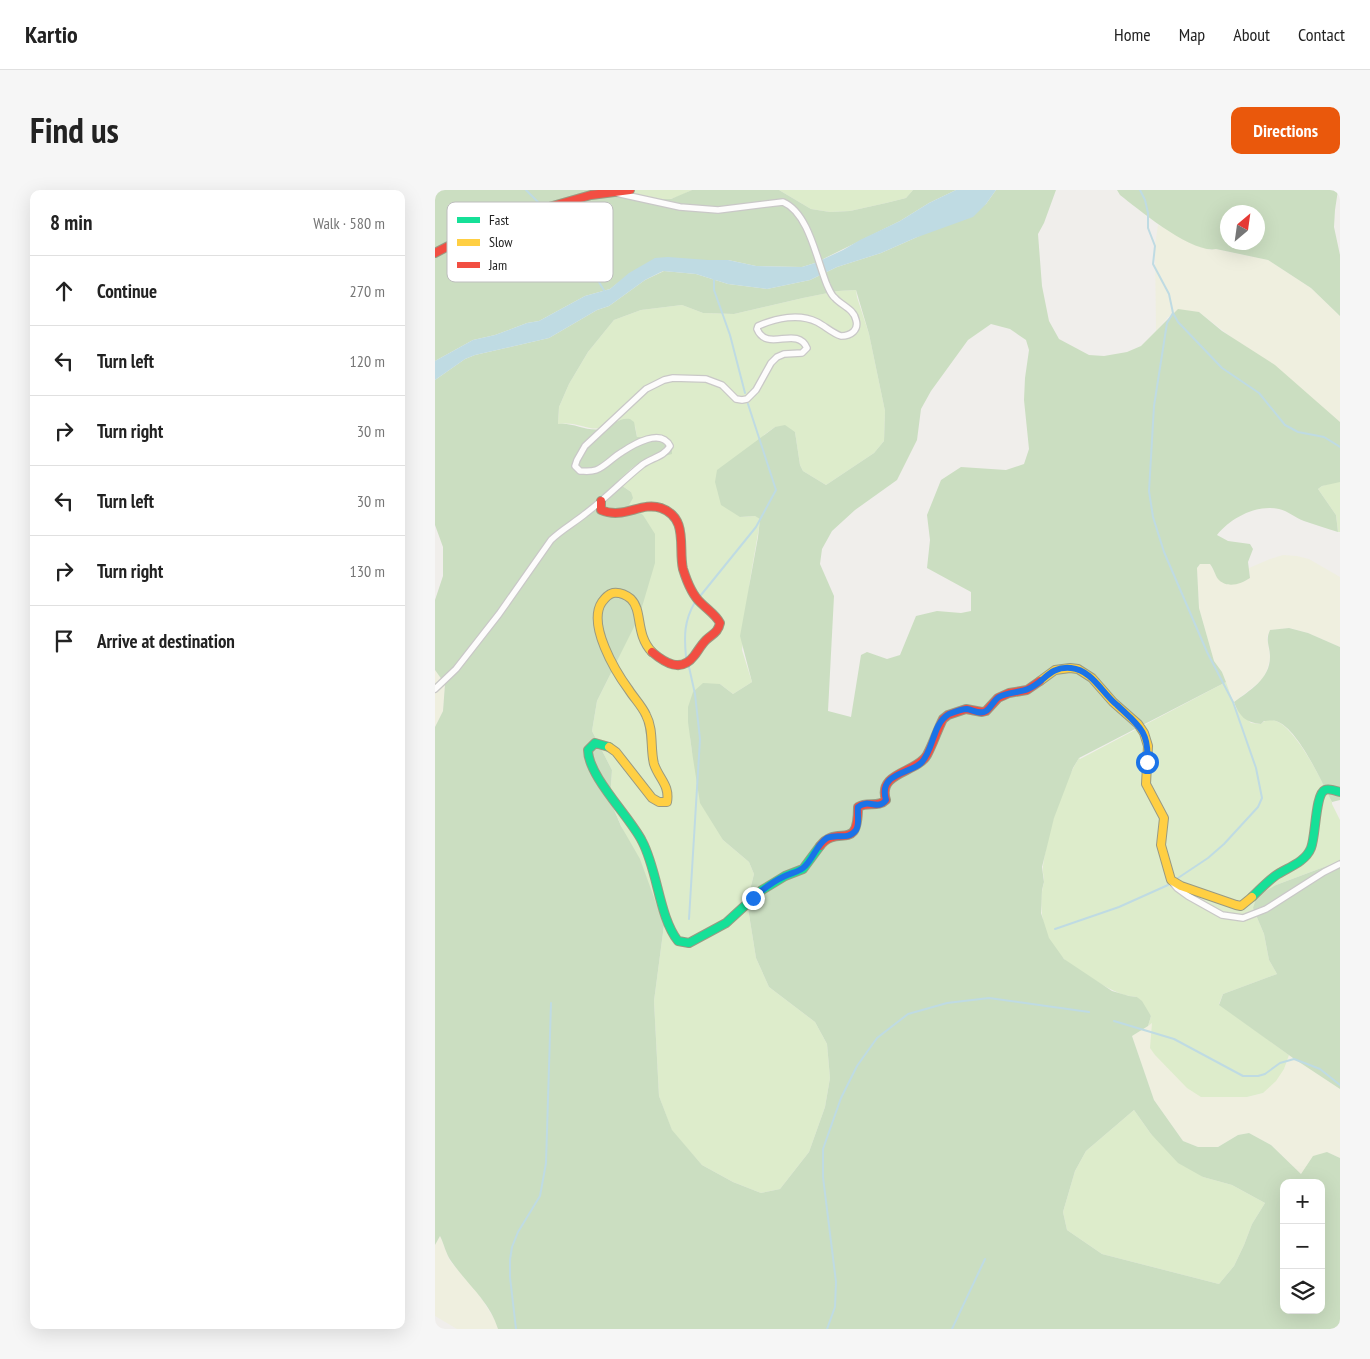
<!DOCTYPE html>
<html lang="en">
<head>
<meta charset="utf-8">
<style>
	:root { --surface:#fff; --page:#f6f6f6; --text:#222; --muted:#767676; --line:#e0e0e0; --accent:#ea580c }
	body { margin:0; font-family:"PT Sans Narrow",sans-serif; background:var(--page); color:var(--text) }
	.controls { position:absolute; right:15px; bottom:15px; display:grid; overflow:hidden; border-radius:10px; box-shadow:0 5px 20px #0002 }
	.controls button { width:45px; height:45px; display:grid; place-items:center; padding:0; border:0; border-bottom:1px solid var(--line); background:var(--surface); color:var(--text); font:25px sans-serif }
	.compass { position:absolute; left:785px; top:15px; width:45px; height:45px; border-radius:50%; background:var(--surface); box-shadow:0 5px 20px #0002; rotate:29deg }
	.stop { position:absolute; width:15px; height:15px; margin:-11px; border:4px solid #1a73e8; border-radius:50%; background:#fff }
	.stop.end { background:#1a73e8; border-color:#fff; box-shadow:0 1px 5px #0008 }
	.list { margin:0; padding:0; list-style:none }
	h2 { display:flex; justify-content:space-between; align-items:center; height:65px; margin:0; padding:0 20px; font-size:21px }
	h2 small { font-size:16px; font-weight:400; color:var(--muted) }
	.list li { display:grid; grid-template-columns:32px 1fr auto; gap:15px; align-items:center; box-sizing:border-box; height:70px; padding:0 20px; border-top:1px solid var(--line) }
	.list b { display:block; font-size:19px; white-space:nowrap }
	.list em { font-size:16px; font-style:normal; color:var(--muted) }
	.icon { flex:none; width:28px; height:28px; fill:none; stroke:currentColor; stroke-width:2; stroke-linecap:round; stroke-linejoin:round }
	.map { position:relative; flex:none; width:905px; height:1139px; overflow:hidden; border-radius:10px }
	header { display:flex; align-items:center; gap:30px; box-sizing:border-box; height:70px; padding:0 25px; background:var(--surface); border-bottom:1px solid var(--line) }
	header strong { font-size:24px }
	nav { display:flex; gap:28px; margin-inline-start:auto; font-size:18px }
	.intro { display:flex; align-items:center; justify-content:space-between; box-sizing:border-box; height:120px; padding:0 30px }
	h1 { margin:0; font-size:35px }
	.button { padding:12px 22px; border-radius:10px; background:var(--accent); color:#fff; font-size:18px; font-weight:700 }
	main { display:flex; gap:30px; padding:0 30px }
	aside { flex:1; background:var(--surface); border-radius:10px; box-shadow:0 5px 20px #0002 }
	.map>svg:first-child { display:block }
</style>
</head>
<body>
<header>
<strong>Kartio</strong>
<nav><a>Home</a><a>Map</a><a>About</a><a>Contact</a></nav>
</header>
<div class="intro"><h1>Find us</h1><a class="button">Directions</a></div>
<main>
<aside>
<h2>8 min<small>Walk · 580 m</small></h2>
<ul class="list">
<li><svg class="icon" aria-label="ahead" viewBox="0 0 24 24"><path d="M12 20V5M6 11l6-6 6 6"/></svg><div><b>Continue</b></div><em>270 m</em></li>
<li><svg class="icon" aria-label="left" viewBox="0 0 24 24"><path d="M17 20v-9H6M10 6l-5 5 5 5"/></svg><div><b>Turn left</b></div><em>120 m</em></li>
<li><svg class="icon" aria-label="right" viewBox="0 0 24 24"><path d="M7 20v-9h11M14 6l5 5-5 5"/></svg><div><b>Turn right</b></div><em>30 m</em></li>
<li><svg class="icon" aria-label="left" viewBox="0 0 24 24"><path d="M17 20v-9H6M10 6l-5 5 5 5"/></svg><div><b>Turn left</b></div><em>30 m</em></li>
<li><svg class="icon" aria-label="right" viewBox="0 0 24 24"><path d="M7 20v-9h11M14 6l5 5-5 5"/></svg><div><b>Turn right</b></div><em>130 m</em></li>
<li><svg class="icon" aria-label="arrive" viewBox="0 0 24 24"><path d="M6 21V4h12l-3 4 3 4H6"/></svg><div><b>Arrive at destination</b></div></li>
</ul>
</aside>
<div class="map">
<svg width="905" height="1139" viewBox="0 0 905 1139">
	<rect width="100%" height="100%" fill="#f0eeeb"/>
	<!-- farmland -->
	<path fill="#efefdf" d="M 723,35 L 775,60 L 781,59 L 833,70 L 876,98 L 905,126 L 905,232 L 764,122 L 733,127 L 721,141 L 720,55 Z
		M 848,365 L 862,366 L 874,369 L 905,387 L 905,457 L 873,443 L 855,438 L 835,440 L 832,447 L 835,468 L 832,480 L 827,490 L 799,512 L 787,482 L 779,471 L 764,418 L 762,378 L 765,374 L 775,374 L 782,387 L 808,392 L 815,388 L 814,378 L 835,369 Z
		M 0,480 L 10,494 L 8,521 L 0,537 Z
		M 717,833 L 720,865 L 766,907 L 812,907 L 828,903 L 849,879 L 854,865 L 905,899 L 905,968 L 892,962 L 866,984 L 836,955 L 814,943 L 803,945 L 783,957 L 763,957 L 748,951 L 719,910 L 697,846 Z
		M 5,1046 L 15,1071 L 41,1100 L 60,1130 L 63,1139 L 22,1139 L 0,1126 L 0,1055 Z"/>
	<!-- grass -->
	<path fill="#ddeccb" d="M 193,0 L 257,0 C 250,3 242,8 235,9 C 221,11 204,8 193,0 Z
		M 344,0 L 478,0 L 471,8 L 451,13 L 415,21 L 395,22 L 376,19 Z
		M 421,100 L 422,107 L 434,144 L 450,221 L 449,251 L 439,263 L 391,295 L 368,281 L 365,275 L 360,242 L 340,237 L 329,245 L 305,327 L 320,326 L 325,328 L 325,332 L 315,390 L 307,460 L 317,492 L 298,504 L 285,494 L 255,547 L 257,562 L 288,650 L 314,672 L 319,684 L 315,700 L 313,718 L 321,768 L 334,797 L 380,832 L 392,854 L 395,888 L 390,917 L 374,962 L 345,999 L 326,1003 L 298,992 L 267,975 L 237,941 L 224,906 L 219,811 L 229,735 L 175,610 L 177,580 L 157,541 L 162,511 L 175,485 L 197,318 L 194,315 L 196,302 L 186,295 L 185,290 L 189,284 L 212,270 L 210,248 L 202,247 L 200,236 L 185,230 C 156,249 150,230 123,234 L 124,217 L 134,194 L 153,162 L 179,130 L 206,120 L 247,115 L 268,123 L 299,124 L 368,108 L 403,101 Z
		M 900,292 L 905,292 L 905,342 L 903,342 L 901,325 L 883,299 L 887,296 Z
		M 791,492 L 800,517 L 816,533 L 826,534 C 850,510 889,596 897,612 L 897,614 L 905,630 L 905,671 L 841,695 L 818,718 L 829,744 L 834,770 L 842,784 L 788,804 L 784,814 L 854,865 L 849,879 L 841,891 L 828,903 L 812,907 L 766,907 L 752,898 L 720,865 L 715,858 L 717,833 L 713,836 L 716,826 L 702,807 C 685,806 671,797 656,788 C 639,778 621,766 613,747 C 607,732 605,718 607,702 C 607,698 609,695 609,691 C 609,686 607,681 608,676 C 613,642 626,597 644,568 L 645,569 Z
		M 699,920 L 716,944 L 768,987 L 797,995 L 830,1013 L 817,1034 L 809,1055 L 799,1076 L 784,1094 L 667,1064 L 632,1040 L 628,1022 L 640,981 L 651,961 Z"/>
	<!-- forest -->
	<path fill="#cbdec1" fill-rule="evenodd" d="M 0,0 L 193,0 L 199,5 L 217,9 L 236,9 L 257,0 L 344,0 L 376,19 L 395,22 L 415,21 L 451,13 L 471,8 L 478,0 L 521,0 L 494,13 L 465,31 L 380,73 L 367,77 L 321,76 L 293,70 L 273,70 L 184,92 L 175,99 L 150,106 L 104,131 L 92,133 L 60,145 L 38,150 L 0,171 Z
		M 561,0 L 621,0 L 609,33 L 603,44 L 607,96 L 614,131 L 624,149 L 654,165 L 669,166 L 692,162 L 706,156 L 743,119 L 764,122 L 787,141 L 840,175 L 905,232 L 905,292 L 887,296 L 883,299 L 901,325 L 903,342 C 891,338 880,335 869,331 C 861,328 853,321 844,319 C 821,314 796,328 782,345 L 793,351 L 815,354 L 818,359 L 813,372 L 815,388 C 806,394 792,399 783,389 C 780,385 779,379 775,374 L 765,374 L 762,378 L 764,418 L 779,471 L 787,482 L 791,492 L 644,568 L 638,578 L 619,628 L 607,677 L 609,692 L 607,700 L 606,723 L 614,748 L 629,769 L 677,801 L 694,806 L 702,807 L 707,811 L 716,826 L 713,836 L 697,846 L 719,910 L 748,951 L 763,957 L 783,957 L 803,945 L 814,943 L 836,955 L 866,984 L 878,966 L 892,962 L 905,968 L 905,1139 L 63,1139 C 55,1112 32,1094 16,1071 C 11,1064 9,1054 5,1046 L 0,1055 L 0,537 L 8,521 L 10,494 L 0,480 L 0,410 L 8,386 L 8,357 L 0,335 L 0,190 L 30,169 L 40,165 L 114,148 L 162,120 L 174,116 L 210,90 L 229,81 L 261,84 L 293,94 L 332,99 L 375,90 L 402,77 L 446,63 L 480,48 L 551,14 ZM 421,100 L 434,144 L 450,221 L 449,251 L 439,263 L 391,295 L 368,281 L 365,275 L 360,242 L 350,235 L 340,237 L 282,280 L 280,292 L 286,315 L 305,327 L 320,326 L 325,329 L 323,347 L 305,446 L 317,492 L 298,504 L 285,494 L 268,493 L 258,502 L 253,517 L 253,532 L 257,562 L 265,613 L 288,650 L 314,672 L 319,684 L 315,700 L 313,718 L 321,768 L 334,797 L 380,832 L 392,854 L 395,888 L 390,917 L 374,962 L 345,999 L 326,1003 L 298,992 L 267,975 L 237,940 L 224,906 L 219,811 L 229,735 L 205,669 L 186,636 L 175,610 L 177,580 L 157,541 L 162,511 L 204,427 L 220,373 L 220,344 L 208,325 L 194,315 L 198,308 L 196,302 L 186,295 L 185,290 C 192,280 211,267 224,265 C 229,265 232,266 237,264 L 237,259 L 231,247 C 221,244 213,248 202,247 L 199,232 L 195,229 C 184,227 176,237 166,239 C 152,242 138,232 123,234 L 124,217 L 134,194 L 153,162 L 179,130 L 206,120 L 247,115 L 268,123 L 299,124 L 368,108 L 403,101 ZM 556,134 L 575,139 L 591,150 L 594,160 L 590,188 L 589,210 L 594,259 L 589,274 L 571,280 L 526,277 L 506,290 L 492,325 L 495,350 L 492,378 L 536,402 L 536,421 L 526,423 L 502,421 L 481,426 L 465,465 L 452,469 L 432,462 L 426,465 L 416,527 L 393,521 L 399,406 L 385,374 L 387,359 L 397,341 L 420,320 L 462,290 L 482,250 L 486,219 L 496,201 L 533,150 ZM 699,920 L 716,944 L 743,973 L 768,987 L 797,995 L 830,1013 L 817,1034 L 809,1055 L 799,1076 L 784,1094 L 667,1064 L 632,1040 L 628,1022 L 640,981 L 651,961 ZM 849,993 L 886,993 L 886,1120 L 849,1120 Z
		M 682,0 L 903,0 L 900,20 L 899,37 L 905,65 L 905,126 L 876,98 L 833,70 L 781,59 C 757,64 703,19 685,5 ZM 792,22 L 822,22 L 822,52 L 792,52 Z
		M 854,438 L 873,443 L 905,457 L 905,610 L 897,612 C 886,591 863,538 841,531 C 837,530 832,531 829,531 L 826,534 C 811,533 804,526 799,512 C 814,501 835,489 835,467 C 835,456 830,451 835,440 Z
		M 905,671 L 905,899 L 858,868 L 784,815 L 788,804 L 842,784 L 834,770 L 829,744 L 818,718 L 822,706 L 841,695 Z"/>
	<!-- water -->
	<path fill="#bfdbe3" d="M 521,0 L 561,0 L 551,14 L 538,27 L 480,48 L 446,63 L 402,77 L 375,90 L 332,99 L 293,94 L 261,84 L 228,81 L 210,90 L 174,116 L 162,120 L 114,148 L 40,165 L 30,169 L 0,190 L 0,171 L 38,150 L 60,145 L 92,133 L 104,131 L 150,106 L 175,99 L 194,83 L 220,68 L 233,67 L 273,70 L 293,70 L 321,76 L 367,77 L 380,73 L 408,60 L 425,50 L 465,31 L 494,13 Z"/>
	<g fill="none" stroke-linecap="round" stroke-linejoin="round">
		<!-- stream -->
		<path stroke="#bfdbe3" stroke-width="2" d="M 91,0 L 105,14
			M 705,0 L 710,10 L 713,23 L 713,38 L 720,56 L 718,74 L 734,104 L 738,123 L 743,132 L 787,178 L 824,203 L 850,235 L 863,242 L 889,247 L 905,257
			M 114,23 L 144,59 L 170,102
			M 279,88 L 279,100 L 295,145 L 310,203
			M 738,123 L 732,133 L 719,216 L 714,301 L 718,327 L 729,362 L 772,462 L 798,512 L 821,578 L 827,608 L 823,617 L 789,654 L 773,668 L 743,688
			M 266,405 L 321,337 L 341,300 L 313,214
			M 251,467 C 249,446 249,431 260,412
			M 254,729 L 265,549 L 260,504 L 254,477
			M 620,739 L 684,717 L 733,695
			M 679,831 L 739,849 L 808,886 L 823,886 L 830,884 L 845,873 L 859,869 L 885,879 L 905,895
			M 81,1139 L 75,1087 L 75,1070 L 77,1057 L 83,1042 L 105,1006 L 111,973 L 116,813
			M 392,1139 L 400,1117 L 401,1092 L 388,987 L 388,959 L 406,908 L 422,876 L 442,848 L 473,824 L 512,813 L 554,808 L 654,822
			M 517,1139 L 550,1069"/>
		<defs>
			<path id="street" d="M 0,499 L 21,479 L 64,424 L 116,350 C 126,340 139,333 150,324 C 170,309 187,291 207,275 C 216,268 229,267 235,256 C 226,238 199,254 187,262 C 178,267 170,277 161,280 C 155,282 150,281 145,281 L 140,276 L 142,270 L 150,256 L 211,199 L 229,190 L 238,188 L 271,189 L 287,195 L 301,209 L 307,210 L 312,209 L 321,200 L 336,173 L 342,167 L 349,164 L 367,163 L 372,158 C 362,135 332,163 322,139 L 323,136 C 341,128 364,123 382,132 C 390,136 397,143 406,146 C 416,146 424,140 421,130 C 419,119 407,116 400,108 C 396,105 394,99 392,95 C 382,71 374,23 348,12 L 283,20 L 245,17 L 181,3
				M 737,692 L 742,698 L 753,706 L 787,725 L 808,728 L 831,719 L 889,682 L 905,674"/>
			<path id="fast" d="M 174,557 L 160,553 L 153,560 C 153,586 195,627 207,651 C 223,681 224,727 243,751 L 254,753 L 291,733 L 327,700 L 350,686 L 368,679 L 385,656
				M 817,707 C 824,700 832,692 840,686 C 851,678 870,673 876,658 C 881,646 880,604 890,600 C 894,598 901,601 905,602"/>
			<path id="slow" d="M 605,491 L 620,480 L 635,478 L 643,479 L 657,488 L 678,512 L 703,534 L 709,543 L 713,556 L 711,594 L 729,628 L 726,655 L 736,690 L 746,696 L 801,715 L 806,716 L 817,707
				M 174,557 L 181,562 L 217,608 L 224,612 L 232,612 C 235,595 224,589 219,574 C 215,558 219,540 211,525 C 207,516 199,508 194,500 C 180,481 152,434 167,412 C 170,408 173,404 178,403 C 185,402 191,405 196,409 C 208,421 200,444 217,462"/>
			<path id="jam" d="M 0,63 L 27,49 L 79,33 L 107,19 L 156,5 L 195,0
				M 166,311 L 166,320 C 189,330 206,311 226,318 C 254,328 243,358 248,379 C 252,392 257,405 266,413 C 273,420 281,425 285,433 C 283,443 277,444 271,450 C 266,455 263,461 259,466 C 246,483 230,473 217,462
				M 385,656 C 403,633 423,664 423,617 C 433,611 443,618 451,610 C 442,582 482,583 492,565 C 498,554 502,541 508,529 L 513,525 L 531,519 L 547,522 L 551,521 L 563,508 L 574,503 L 592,500 L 605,491"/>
		</defs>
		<!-- street casing -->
		<use href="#street" stroke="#c9c8c7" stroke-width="8"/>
		<!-- fast casing -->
		<use href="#fast" stroke="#999a82" stroke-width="10"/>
		<!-- slow casing -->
		<use href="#slow" stroke="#999a82" stroke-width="10"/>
		<!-- jam casing -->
		<use href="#jam" stroke="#999a82" stroke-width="10"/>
		<!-- street -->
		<use href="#street" stroke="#fdfcfc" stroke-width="5.5"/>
		<!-- fast -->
		<use href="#fast" stroke="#16e098" stroke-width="8"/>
		<!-- slow -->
		<use href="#slow" stroke="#ffcf43" stroke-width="8"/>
		<!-- jam -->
		<use href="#jam" stroke="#f24e42" stroke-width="8"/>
	</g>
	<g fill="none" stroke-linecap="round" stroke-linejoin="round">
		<!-- route -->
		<path stroke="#1a73e8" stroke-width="6" d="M 318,708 C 328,699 339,691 350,686 C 356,683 363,682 368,678 C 378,670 381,655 392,648 C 402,643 413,651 421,640 C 425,634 422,624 423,617 C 434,608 443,621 451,610 C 443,583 474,584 486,573 C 499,560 497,534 514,524 C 519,522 527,519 532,519 C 538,520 545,525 551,521 C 556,518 558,511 564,507 C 573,502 583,503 593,499 C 610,492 614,476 636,478 C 657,480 667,503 682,515 C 702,534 715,541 712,572"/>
	</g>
	<!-- legend -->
	<rect x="12" y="12" width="166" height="80" rx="8" fill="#fff" stroke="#bdbdbd" stroke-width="1"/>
	<rect x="22" y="27" width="23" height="6" fill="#16e098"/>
	<rect x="22" y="49" width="23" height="7" fill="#ffcf43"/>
	<rect x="22" y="72" width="23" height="6" fill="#f24e42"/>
	<g font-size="14" fill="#222">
		<text x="54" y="35">Fast</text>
		<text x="54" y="57">Slow</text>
		<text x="54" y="80">Jam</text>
	</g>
</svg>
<div class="controls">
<button>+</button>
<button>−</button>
<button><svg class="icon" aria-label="layers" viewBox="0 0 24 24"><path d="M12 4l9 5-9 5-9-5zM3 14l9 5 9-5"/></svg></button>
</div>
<svg class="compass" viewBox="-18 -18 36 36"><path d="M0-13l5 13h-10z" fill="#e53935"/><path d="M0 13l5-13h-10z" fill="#767676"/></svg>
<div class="stop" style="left:712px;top:572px"></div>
<div class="stop end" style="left:318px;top:708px"></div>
</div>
</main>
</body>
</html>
